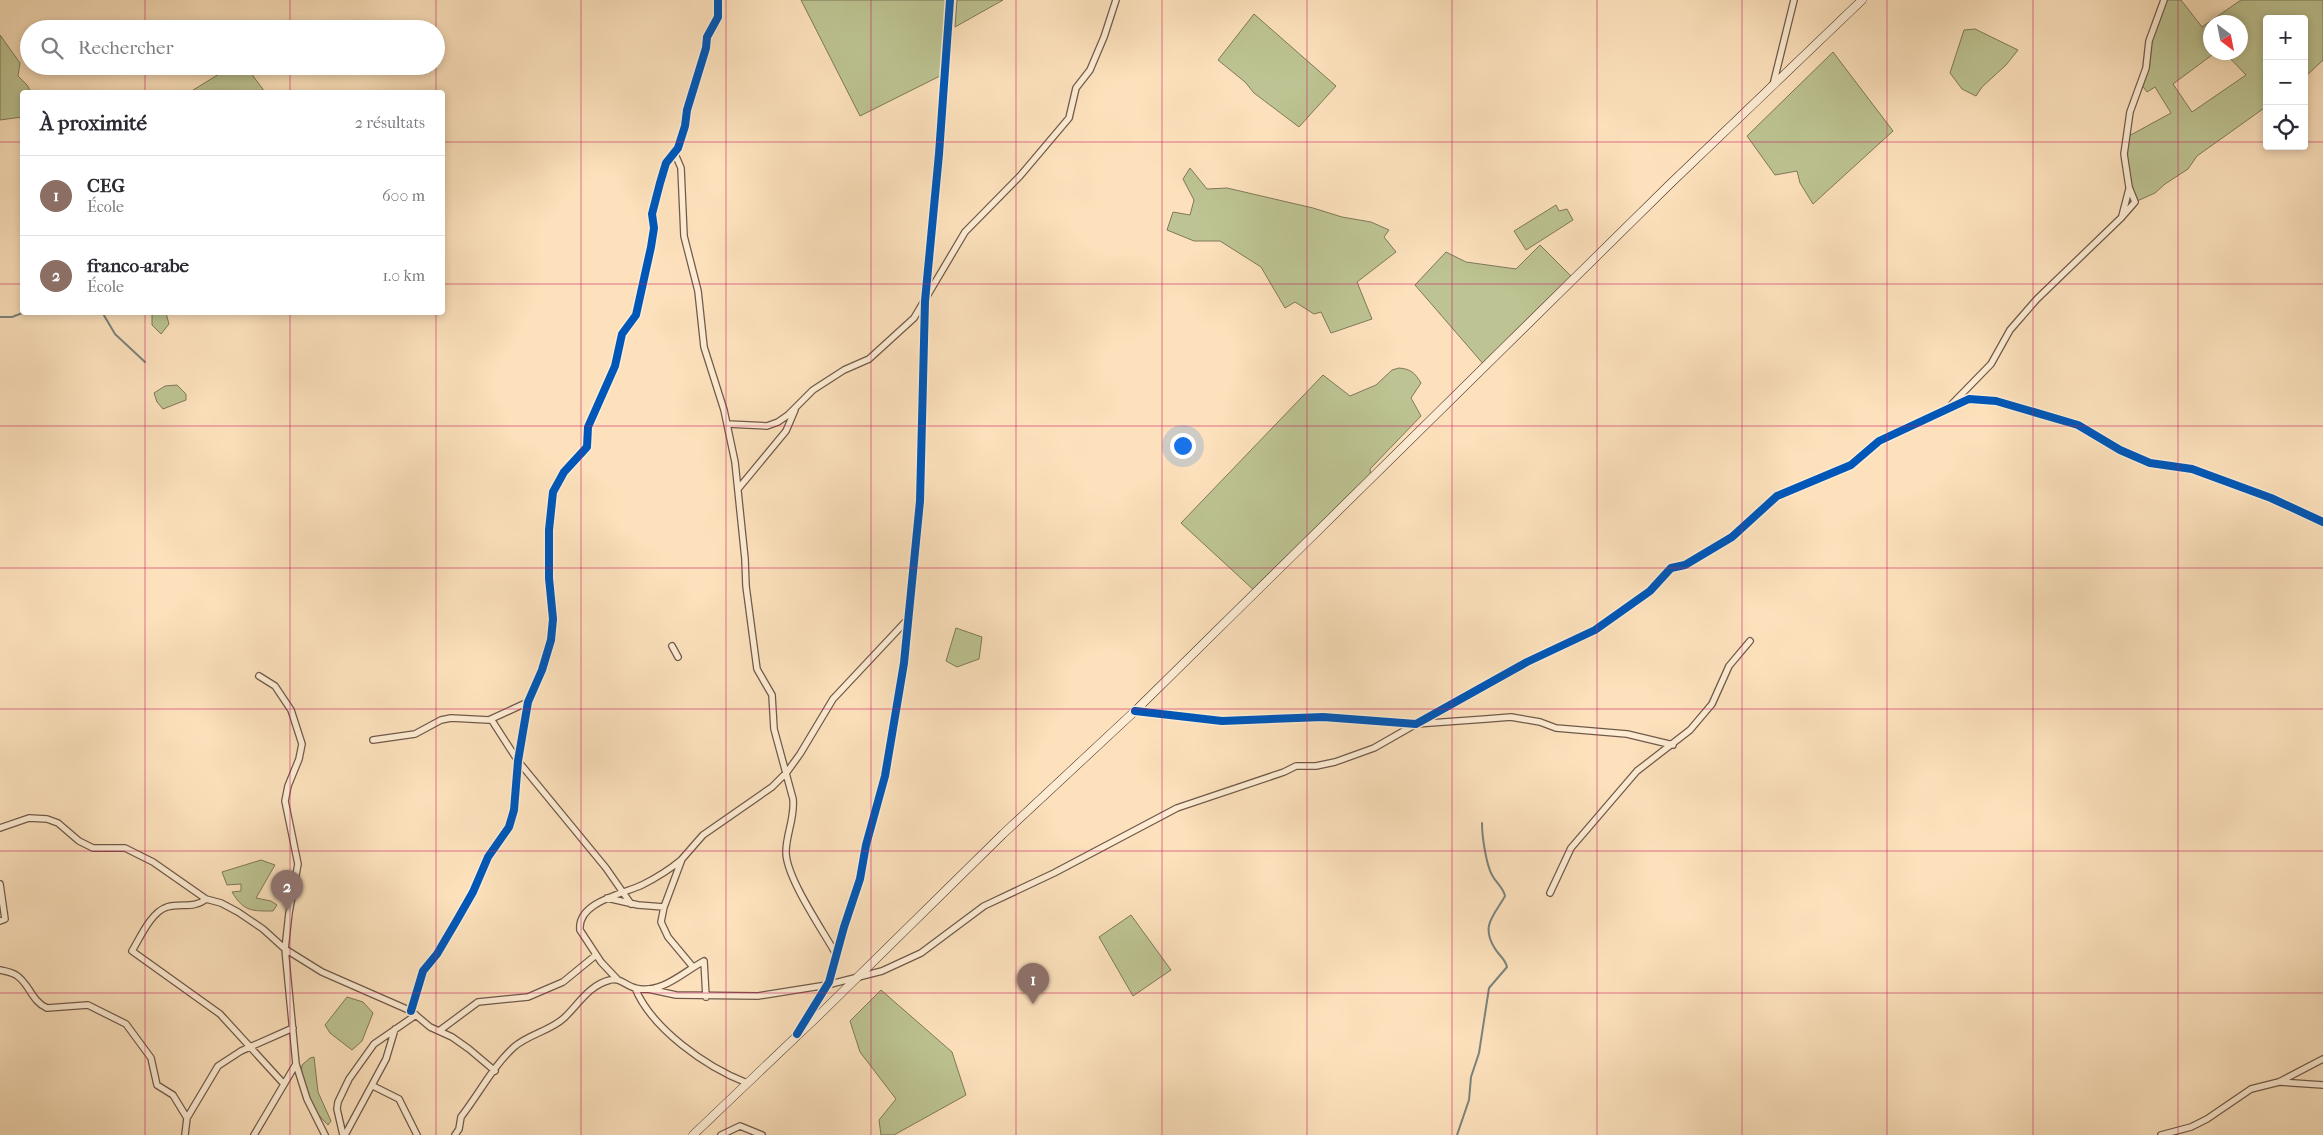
<!DOCTYPE html>
<html lang="fr">
<head>
<meta charset="utf-8">
<style>
	:root { --surface:#fff; --page:#f7f7f7; --text:#2b2b33; --muted:#7c7c81; --line:#e1e1e2; --accent:#8f2418 }
	body { margin:0; font-family:"IM FELL French Canon",serif; background:var(--page); color:var(--text) }
	.controls { position:absolute; right:15px; top:15px; display:grid; overflow:hidden; border-radius:5px; box-shadow:0 2px 8px #0003 }
	.controls button { width:45px; height:45px; display:grid; place-items:center; padding:0; border:0; border-bottom:1px solid var(--line); background:var(--surface); color:var(--text); font:25px sans-serif }
	.compass { position:absolute; left:2203px; top:15px; width:45px; height:45px; border-radius:50%; background:var(--surface); box-shadow:0 2px 8px #0003; rotate:148deg }
	.you { position:absolute; left:1182px; top:445px; width:18px; height:18px; margin:-12px; border:4px solid #fff; border-radius:50%; background:#1a73e8; box-shadow:0 0 0 8px #1a73e833 }
	.badge { display:grid; place-items:center; width:32px; height:32px; border-radius:50%; background:var(--accent); color:#fff; font-size:16px; font-weight:700 }
	.pin { position:absolute; translate:-50% -41px; filter:drop-shadow(0 1px 2px #0008) }
	.pin::after { content:''; position:absolute; top:26px; width:18px; height:15px; background:inherit; clip-path:polygon(0 0,100% 0,50% 100%) }
	.list { margin:0; padding:0; list-style:none }
	h2 { display:flex; justify-content:space-between; align-items:center; height:65px; margin:0; padding:0 20px; font-size:21px }
	h2 small { font-size:16px; font-weight:400; color:var(--muted) }
	.list li { display:grid; grid-template-columns:32px 1fr auto; gap:15px; align-items:center; box-sizing:border-box; height:80px; padding:0 20px; border-top:1px solid var(--line) }
	.list b { display:block; font-size:19px; white-space:nowrap }
	.list p { margin:0; font-size:16px; white-space:nowrap; color:var(--muted) }
	.list em { font-size:16px; font-style:normal; color:var(--muted) }
	.icon { flex:none; width:28px; height:28px; fill:none; stroke:currentColor; stroke-width:2; stroke-linecap:round; stroke-linejoin:round }
	.map { position:relative; flex:none; width:2323px; height:1135px; overflow:hidden }
	.search { position:absolute; background:var(--surface); box-shadow:0 2px 8px #0003; left:20px; top:20px; width:425px; height:55px; display:flex; align-items:center; gap:12px; box-sizing:border-box; padding:0 18px; border-radius:28px; color:var(--muted); font-size:19px }
	.panel { position:absolute; background:var(--surface); box-shadow:0 2px 8px #0003; left:20px; top:90px; width:425px; height:225px; border-radius:5px }
	.map>svg:first-child { display:block }
</style>
</head>
<body>
<div class="map">
<svg width="2323" height="1135" viewBox="0 0 2323 1135">
	<rect width="100%" height="100%" fill="#fce1bc"/>
	<filter id="stains"><feTurbulence type="fractalNoise" baseFrequency=".004" numOctaves="4"/><feColorMatrix values="0 0 0 0 .2 0 0 0 0 .09 0 0 0 0 .02 0 0 0 .5 -.17"/></filter>
	<radialGradient id="worn" r=".72"><stop offset=".6" stop-color="#630" stop-opacity="0"/><stop offset="1" stop-color="#630" stop-opacity=".3"/></radialGradient>
	<!-- green -->
	<path fill="#bdc392" stroke="#80785b" fill-rule="evenodd" d="M 801,0 L 950,0 L 946,73 L 860,116 Z
		M 957,0 L 1003,0 L 955,27 Z
		M 2164,0 L 2181,0 L 2202,27 L 2241,0 L 2323,0 L 2323,60 L 2304,78 L 2304,19 L 2267,19 L 2267,106 L 2197,156 L 2188,169 L 2165,184 L 2155,193 L 2135,202 L 2124,154 L 2127,137 L 2171,113 L 2155,87 L 2147,92 L 2141,84 L 2149,41 ZM 2210,22 L 2240,22 L 2240,52 L 2225,53 L 2246,75 L 2192,112 L 2173,84 L 2216,52 L 2210,52 Z
		M 1254,14 L 1336,86 L 1299,127 L 1254,93 L 1245,82 L 1218,60 Z
		M 1975,29 L 2018,50 L 2006,65 L 1982,87 L 1976,96 L 1962,89 L 1950,73 L 1964,30 Z
		M 0,35 L 20,63 L 18,76 L 27,85 L 31,92 L 22,92 L 22,117 L 0,120 Z
		M 1833,52 L 1893,131 L 1813,204 L 1800,183 L 1797,171 L 1775,175 L 1747,136 Z
		M 232,66 L 250,66 L 253,76 L 265,92 L 190,92 Z
		M 1190,168 L 1207,189 L 1227,188 L 1313,208 L 1342,217 L 1371,222 L 1389,230 L 1384,237 L 1396,252 L 1357,282 L 1372,319 L 1331,333 L 1321,312 L 1314,314 L 1295,302 L 1285,308 L 1261,267 L 1220,241 L 1194,241 L 1167,230 L 1173,212 L 1190,215 L 1194,200 L 1183,179 Z
		M 1556,205 L 1559,211 L 1567,209 L 1573,220 L 1526,250 L 1514,231 Z
		M 1540,245 L 1574,279 L 1485,366 L 1415,285 L 1446,252 L 1466,262 L 1516,269 Z
		M 152,313 L 166,313 L 169,324 L 161,334 L 152,325 Z
		M 1399,368 C 1411,369 1415,373 1421,383 L 1411,398 L 1421,416 L 1370,469 L 1371,478 L 1257,593 L 1181,523 L 1323,375 L 1350,396 L 1376,385 L 1392,370 Z
		M 177,385 L 186,394 L 186,400 L 163,409 L 157,402 L 154,393 L 165,386 Z
		M 956,628 L 982,637 L 979,659 L 957,667 L 946,661 Z
		M 261,860 L 275,865 L 256,898 L 271,901 L 277,905 L 273,911 C 252,911 244,912 232,892 L 241,891 L 241,884 L 227,885 L 222,872 Z
		M 1131,915 L 1171,970 L 1133,996 L 1099,937 Z
		M 881,990 L 952,1052 L 966,1095 L 894,1135 L 881,1135 L 879,1120 L 896,1099 L 860,1052 L 850,1021 Z
		M 347,997 L 363,1002 L 373,1013 L 362,1041 L 352,1050 L 330,1033 L 325,1025 Z
		M 314,1057 L 318,1092 L 331,1121 L 328,1125 C 312,1109 299,1089 302,1065 L 310,1058 Z"/>
	<g fill="none" stroke-linecap="round" stroke-linejoin="round">
		<!-- stream -->
		<path stroke="#7b837d" stroke-width="2" d="M 102,312 L 115,334 L 145,362
			M 0,317 L 12,317 L 25,312
			M 1457,1135 L 1469,1100 L 1471,1077 L 1479,1053 L 1489,988 L 1507,967 C 1505,958 1498,955 1494,947 C 1481,925 1494,916 1505,896 C 1503,887 1496,883 1492,875 C 1486,864 1482,836 1482,823"/>
		<defs>
			<path id="street" d="M 1773,85 L 1794,0
				M 675,154 L 681,168 L 684,236 L 698,291 L 704,347 L 724,410 L 735,462 L 745,559 L 746,586 L 757,669 L 772,695 L 774,729 L 793,799 C 795,818 786,834 786,852 C 786,878 824,932 837,956
				M 2122,216 L 2129,189
				M 1951,405 L 1991,364 L 2010,330 L 2037,299 L 2121,218 L 2135,202 L 2129,187 L 2124,154 L 2130,112 L 2146,68 L 2149,41 L 2164,0
				M 727,424 L 767,426 L 778,422 L 788,415 L 813,390 L 844,370 L 869,359 L 914,318 L 965,232 L 1020,176 L 1069,118 L 1076,88 L 1090,70 L 1104,37 L 1116,0
				M 738,489 L 786,431 L 795,410
				M 672,646 L 678,657
				M 259,676 L 275,686 L 291,710 L 302,744 L 299,759 L 288,786 L 285,801 L 298,864 L 289,913 L 285,949 L 296,1064 L 307,1099 L 325,1135
				M 1135,711 L 1222,721 L 1323,717 L 1416,724 L 1527,662 L 1595,630 L 1650,591 L 1671,568 L 1685,565 L 1732,537 L 1777,496 L 1851,465 L 1879,441 L 1969,399 L 1996,401 L 2078,425 L 2120,450 L 2150,463 L 2192,469 L 2271,498 L 2323,522
				M 491,719 L 518,761 L 606,868 L 631,904
				M 373,740 L 415,734 L 441,720 L 451,718 L 489,720 L 528,702
				M 0,828 L 29,818 L 47,819 L 58,823 L 79,841 L 93,848 L 125,848 L 153,862 L 206,899 L 221,903 L 238,912 L 263,929 L 285,949 L 322,972 L 411,1011 L 430,1027 L 452,1037 L 469,1049 L 495,1071
				M 0,884 L 5,919 L 0,921
				M 1550,893 L 1571,848 L 1637,771 L 1690,730 L 1712,704 L 1729,666 L 1750,641
				M 607,898 L 638,905 L 664,907
				M 206,899 C 194,909 181,903 167,907 C 151,912 140,938 132,951 L 220,1014 L 283,1083
				M 693,967 L 668,937 L 661,922 L 664,907 L 682,859 L 703,835 L 772,787 L 787,772 L 800,754 L 833,699 L 909,618
				M 0,970 C 5,971 11,972 16,975 C 30,984 31,1001 47,1008 L 88,1005 L 126,1024 L 151,1058 L 157,1085 L 173,1095 L 187,1118
				M 617,979 L 601,962 L 580,930 C 577,902 623,894 642,885 C 656,878 669,870 681,860
				M 635,988 C 652,1029 706,1067 747,1083
				M 648,989 L 676,995 L 758,996 L 827,985 L 882,971 L 921,953 L 984,906 L 1054,873 L 1177,808 L 1284,772 L 1296,766 L 1316,766 L 1335,762 L 1374,748 L 1416,724 L 1486,719 L 1511,717 L 1540,722 L 1556,728 L 1627,734 L 1673,745
				M 411,1011 L 423,971 L 437,954 L 457,920 L 473,892 L 488,857 L 509,827 L 514,810 L 518,761 L 528,702 L 542,670 L 551,640 L 553,619 L 549,578 L 549,530 L 553,492 L 564,472 L 587,447 L 588,427 L 615,366 L 622,334 L 636,315 L 651,247 L 654,228 L 652,214 L 660,183 L 666,163 L 678,148 L 685,126 L 687,110 L 706,48 L 707,37 L 718,17 L 718,0
				M 801,1029 L 829,982 L 844,927 L 860,879 L 866,845 L 885,776 L 905,653 L 920,501 L 925,301 L 939,154 L 950,0
				M 439,1031 L 478,1002 L 528,997 L 563,982 L 596,955
				M 2280,1082 L 2323,1085
				M 373,1086 L 399,1099 L 417,1135
				M 185,1135 L 187,1118 L 218,1066 L 241,1051 L 293,1028
				M 254,1135 L 296,1064
				M 343,1135 L 337,1109 L 338,1102 L 349,1079 L 374,1044 L 416,1015
				M 345,1135 L 386,1059 L 395,1029
				M 455,1135 L 459,1129 L 461,1117 C 479,1094 493,1066 514,1047 C 529,1034 550,1031 564,1018 C 578,1005 589,985 610,980 C 620,977 626,986 635,988 C 661,995 683,972 704,961 L 706,997
				M 721,1135 L 740,1126 L 762,1135
				M 2161,1135 L 2191,1127 L 2207,1119 L 2251,1089 L 2279,1082 L 2323,1059"/>
			<path id="secondary" d="M 693,1135 L 819,1015 L 1003,834 L 1135,711 L 1669,185 L 1862,0"/>
		</defs>
		<!-- street casing -->
		<use href="#street" stroke="#705a4a" stroke-width="8"/>
		<!-- secondary casing -->
		<use href="#secondary" stroke="#422d24" stroke-width="9"/>
		<!-- street -->
		<use href="#street" stroke="#fdecd3" stroke-width="5.5"/>
		<!-- secondary -->
		<use href="#secondary" stroke="#fdecd3" stroke-width="8"/>
		<defs>
			<path id="cycleway" d="M 1135,711 L 1222,721 L 1323,717 L 1416,724 L 1527,662 L 1595,630 L 1650,591 L 1671,568 L 1685,565 L 1732,537 L 1777,496 L 1851,465 L 1879,441 L 1969,399 L 1996,401 L 2078,425 L 2120,450 L 2150,463 L 2192,469 L 2271,498 L 2323,522
				M 411,1011 L 423,971 L 437,954 L 457,920 L 473,892 L 488,857 L 509,827 L 514,810 L 518,761 L 528,702 L 542,670 L 551,640 L 553,619 L 549,578 L 549,530 L 553,492 L 564,472 L 587,447 L 588,427 L 615,366 L 622,334 L 636,315 L 651,247 L 654,228 L 652,214 L 660,183 L 666,163 L 678,148 L 685,126 L 687,110 L 706,48 L 707,37 L 718,17 L 718,0
				M 797,1034 L 829,982 L 844,927 L 860,879 L 866,845 L 885,776 L 904,663 L 920,501 L 925,301 L 939,154 L 950,0"/>
		</defs>
		<!-- cycleway casing -->
		<use href="#cycleway" stroke="#fdecd3" stroke-width="11"/>
		<!-- cycleway -->
		<use href="#cycleway" stroke="#0057b8" stroke-width="8"/>
	</g>
	<!-- grid -->
	<path fill="none" stroke="#c2185b" stroke-width="1" stroke-opacity="0.55" d="M 145,0 L 145,29M 290,0 L 290,29M 436,0 L 436,29M 581,0 L 581,1135M 726,0 L 726,1135M 871,0 L 871,1135M 1016,0 L 1016,1135M 1162,0 L 1162,1135M 1307,0 L 1307,1135M 1452,0 L 1452,1135M 1597,0 L 1597,1135M 1742,0 L 1742,1135M 1887,0 L 1887,1135M 2033,0 L 2033,1135M 2178,0 L 2178,1135M 145,66 L 145,92M 290,66 L 290,92M 436,66 L 436,92M 0,142 L 22,142M 442,142 L 2267,142M 2304,142 L 2323,142M 0,284 L 22,284M 442,284 L 2323,284M 145,312 L 145,1135M 290,312 L 290,1135M 436,312 L 436,1135M 0,426 L 2323,426M 0,568 L 2323,568M 0,709 L 2323,709M 0,851 L 2323,851M 0,993 L 2323,993"/>
	<rect width="100%" height="100%" filter="url(#stains)"/>
	<rect width="100%" height="100%" fill="url(#worn)"/>
</svg>
<div class="controls">
<button>+</button>
<button>−</button>
<button><svg class="icon" aria-label="locate" viewBox="0 0 24 24"><circle cx="12" cy="12" r="6"/><path d="M12 2v4M12 18v4M2 12h4M18 12h4"/></svg></button>
</div>
<svg class="compass" viewBox="-18 -18 36 36"><path d="M0-13l5 13h-10z" fill="#e53935"/><path d="M0 13l5-13h-10z" fill="#7c7c81"/></svg>
<div class="you"></div>
<div class="pin badge" style="left:1033px;top:1004px;background:#8d6e63">1</div>
<div class="pin badge" style="left:287px;top:911px;background:#8d6e63">2</div>
<div class="search"><svg class="icon" aria-label="search" viewBox="0 0 24 24"><circle cx="10" cy="10" r="6"/><path d="M15 15l6 6"/></svg>Rechercher</div>
<section class="panel">
<h2>À proximité<small>2 résultats</small></h2>
<ul class="list">
<li><span class="badge" style="background:#8d6e63">1</span><div><b>CEG</b><p>École</p></div><em>600 m</em></li>
<li><span class="badge" style="background:#8d6e63">2</span><div><b>franco-arabe</b><p>École</p></div><em>1.0 km</em></li>
</ul>
</section>
</div>
</body>
</html>
